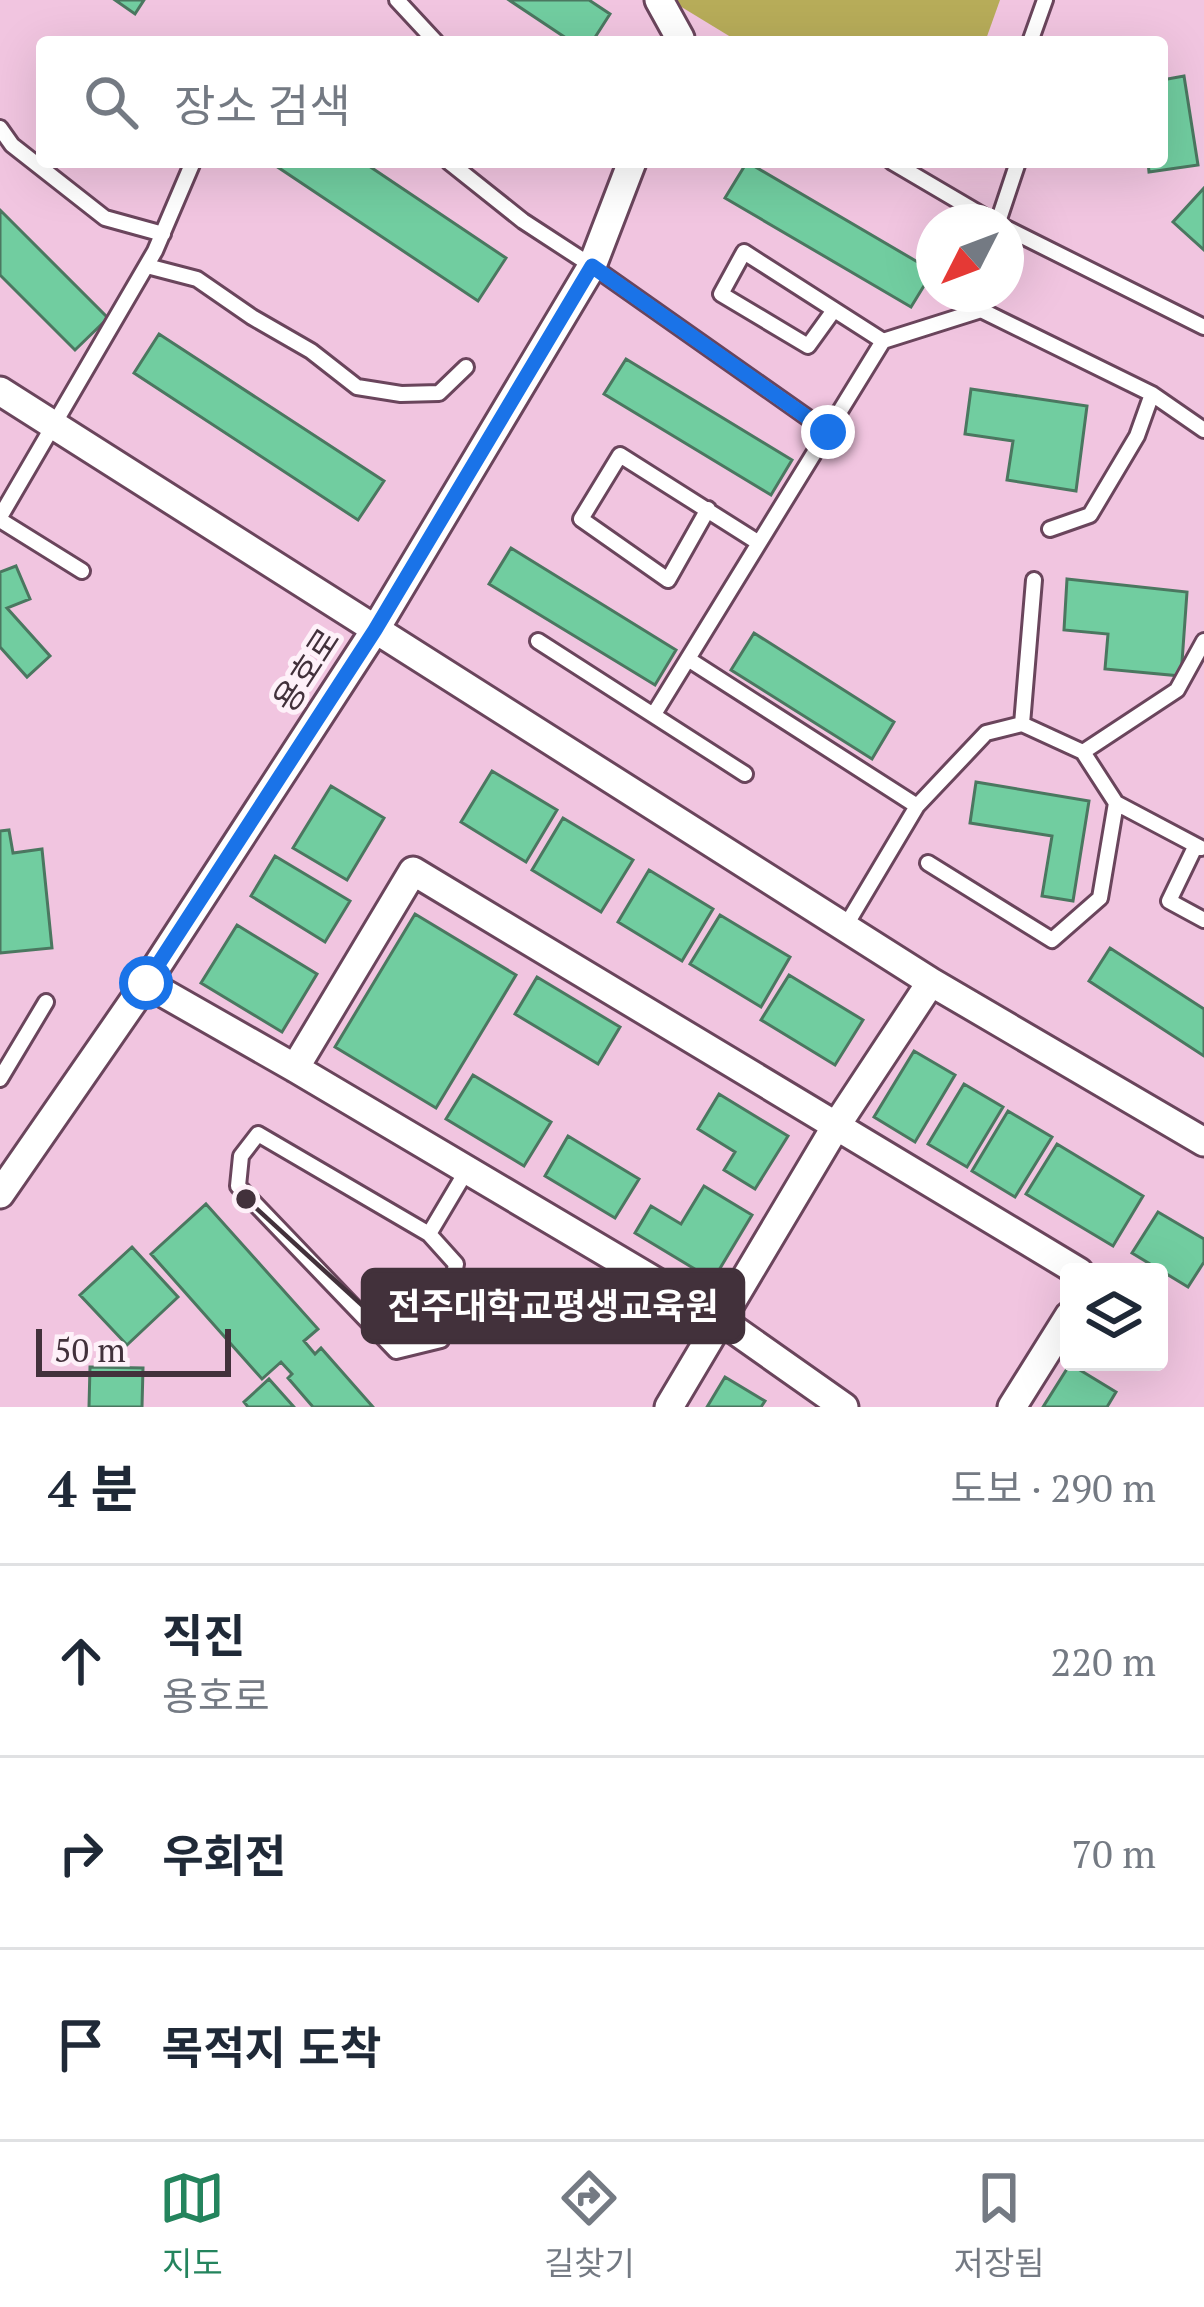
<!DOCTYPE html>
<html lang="ko">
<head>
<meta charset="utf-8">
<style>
	:root { --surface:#fff; --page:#f6f6f7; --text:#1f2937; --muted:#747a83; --line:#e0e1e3; --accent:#24845d }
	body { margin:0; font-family:"PT Serif","Noto Sans KR",serif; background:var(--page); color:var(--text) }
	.controls { position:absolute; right:36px; bottom:36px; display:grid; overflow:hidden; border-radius:12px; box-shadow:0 12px 48px #0002 }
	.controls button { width:108px; height:108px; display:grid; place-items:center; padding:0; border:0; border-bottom:3px solid var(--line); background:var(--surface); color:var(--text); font:60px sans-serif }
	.compass { position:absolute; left:916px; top:204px; width:108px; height:108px; border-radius:50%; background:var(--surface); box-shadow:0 12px 48px #0002; rotate:228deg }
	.scale { position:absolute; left:36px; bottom:30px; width:195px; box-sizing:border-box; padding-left:12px; border:6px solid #42313b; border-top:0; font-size:33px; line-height:42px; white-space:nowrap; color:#42313b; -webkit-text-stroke:9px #fef1f9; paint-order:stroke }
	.stop { position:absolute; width:36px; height:36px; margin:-27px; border:9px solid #1a73e8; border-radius:50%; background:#fff }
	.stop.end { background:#1a73e8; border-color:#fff; box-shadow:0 3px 12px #0008 }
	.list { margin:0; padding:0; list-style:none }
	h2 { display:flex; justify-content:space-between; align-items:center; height:156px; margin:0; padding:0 48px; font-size:51px }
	h2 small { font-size:39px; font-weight:400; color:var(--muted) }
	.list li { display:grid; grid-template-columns:78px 1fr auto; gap:36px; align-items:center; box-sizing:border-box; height:192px; padding:0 48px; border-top:3px solid var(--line) }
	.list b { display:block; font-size:45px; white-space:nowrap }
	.list p { margin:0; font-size:39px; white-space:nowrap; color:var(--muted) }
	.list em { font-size:39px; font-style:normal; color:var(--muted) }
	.icon { flex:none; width:66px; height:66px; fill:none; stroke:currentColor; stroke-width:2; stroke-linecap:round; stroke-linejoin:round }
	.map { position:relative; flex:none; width:1204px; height:1407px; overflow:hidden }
	.search { position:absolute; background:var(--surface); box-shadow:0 12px 48px #0002; left:36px; right:36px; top:36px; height:132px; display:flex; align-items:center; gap:30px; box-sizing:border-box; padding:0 42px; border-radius:12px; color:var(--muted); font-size:45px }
	.sheet { height:732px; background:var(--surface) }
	nav { display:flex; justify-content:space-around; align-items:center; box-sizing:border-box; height:168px; border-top:3px solid var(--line); background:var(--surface); font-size:33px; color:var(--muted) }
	nav a { display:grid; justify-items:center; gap:6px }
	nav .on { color:var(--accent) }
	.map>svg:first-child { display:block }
</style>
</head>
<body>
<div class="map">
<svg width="1204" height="1407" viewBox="0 0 1204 1407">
	<rect width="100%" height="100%" fill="#f1c5e0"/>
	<!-- park -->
	<path fill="#b7ac59" d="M 670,0 L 1000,0 L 985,42 L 739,42 Z"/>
	<!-- building -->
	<path fill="#71cda0" stroke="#4b7760" stroke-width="3" d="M 115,0 L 144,0 L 135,14 Z
		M 509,0 L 589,0 L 610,14 L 592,42 L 572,42 Z
		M 1184,76 L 1198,165 L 1149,172 L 1148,162 L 1162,162 L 1162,80 Z
		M 270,162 L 363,162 L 506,258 L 478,301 Z
		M 747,162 L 933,271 L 911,307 L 725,198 Z
		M 1204,188 L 1204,250 L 1173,222 Z
		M 0,210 L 108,318 L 75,350 L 0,275 Z
		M 159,334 L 384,481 L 358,520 L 134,373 Z
		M 626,359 L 792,460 L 771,495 L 604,394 Z
		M 971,389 L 1087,406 L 1076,491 L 1007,480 L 1013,441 L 965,434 Z
		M 511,548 L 676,650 L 655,685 L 489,584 Z
		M 16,566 L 30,599 L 7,608 L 50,656 L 27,677 L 0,647 L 0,572 Z
		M 1067,579 L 1187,592 L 1181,676 L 1105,669 L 1108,634 L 1064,630 Z
		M 754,633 L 894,722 L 872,759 L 731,670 Z
		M 492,771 L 557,810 L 526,862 L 461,822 Z
		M 976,782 L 1089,801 L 1073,901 L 1042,896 L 1052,836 L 970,823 Z
		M 331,786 L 384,818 L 347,880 L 293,848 Z
		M 563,818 L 633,860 L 601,912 L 532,870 Z
		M 9,830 L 13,853 L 42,849 L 52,948 L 0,953 L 0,831 Z
		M 275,856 L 350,901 L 325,942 L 251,896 Z
		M 649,870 L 713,909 L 682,961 L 618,922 Z
		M 415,914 L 516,975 L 436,1108 L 335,1047 Z
		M 720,915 L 790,957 L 761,1007 L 690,964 Z
		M 237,925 L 317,974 L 282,1032 L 201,983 Z
		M 1110,948 L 1204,1009 L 1204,1056 L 1089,981 Z
		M 789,975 L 863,1020 L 835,1065 L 761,1020 Z
		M 537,977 L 620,1027 L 598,1064 L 515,1014 Z
		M 914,1051 L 955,1075 L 915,1142 L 874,1117 Z
		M 473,1075 L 551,1122 L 524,1166 L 446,1119 Z
		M 964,1084 L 1003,1107 L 967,1167 L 928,1144 Z
		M 719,1094 L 788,1136 L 755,1189 L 724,1170 L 735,1152 L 698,1129 Z
		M 1008,1111 L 1052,1137 L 1015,1197 L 972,1171 Z
		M 568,1136 L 639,1179 L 615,1218 L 545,1176 Z
		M 1057,1144 L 1143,1196 L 1113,1246 L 1026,1194 Z
		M 704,1186 L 752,1215 L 713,1280 L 635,1233 L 651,1206 L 681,1224 Z
		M 206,1204 L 318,1329 L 304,1341 L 315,1354 L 321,1348 L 373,1407 L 313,1407 L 288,1378 L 292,1374 L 281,1362 L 262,1379 L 151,1254 Z
		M 1158,1212 L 1204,1239 L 1204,1262 L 1188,1287 L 1132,1253 Z
		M 132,1247 L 178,1297 L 127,1345 L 80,1295 Z
		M 1070,1364 L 1116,1392 L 1107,1407 L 1043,1407 Z
		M 90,1367 L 143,1368 L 142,1407 L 89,1407 Z
		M 725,1377 L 765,1401 L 761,1407 L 707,1407 Z
		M 269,1379 L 294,1407 L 248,1407 L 244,1402 Z"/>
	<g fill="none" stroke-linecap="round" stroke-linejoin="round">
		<defs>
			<path id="service" d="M 397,0 L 436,42
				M 1030,42 L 1045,0
				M 0,128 L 12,145 L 105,218 L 163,234
				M 449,162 L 523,221 L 592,266 L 828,432
				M 892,162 L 994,222
				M 998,222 L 1018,162
				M 1006,228 L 1204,327
				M 147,266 L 197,279 L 252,317 L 311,351 L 357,387 L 401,394 L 439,393 L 466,367
				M 834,310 L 808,346 L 721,294 L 744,252 L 883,341
				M 708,509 L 668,580 L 581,519 L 620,455 L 759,543
				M 0,517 L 155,251 L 193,162
				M 0,520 L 82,571
				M 1050,529 L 1090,515 L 1137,436 L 1152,394
				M 538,641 L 745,774
				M 688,659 L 917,806
				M 654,714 L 883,341 L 981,310 L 1152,394 L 1204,430
				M 1022,724 L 1034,580
				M 1116,803 L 1201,848
				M 1195,847 L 1169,901 L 1204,920
				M 928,863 L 1052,940 L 1100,898 L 1116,803 L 1083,752
				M 845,927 L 917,806 L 986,733 L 1022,724 L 1083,752 L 1177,690 L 1204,641
				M 0,1079 L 46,1002
				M 429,1234 L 258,1134 L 241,1156 L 238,1186 L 396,1351 L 441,1340 L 456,1264 L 429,1234 L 467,1170"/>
			<path id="minor" d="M 659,0 L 680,38 L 679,42
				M 0,391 L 931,982 L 1204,1142
				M 146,983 L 295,1068 L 722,1321 L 844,1407
				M 295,1068 L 413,871 L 1079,1272
				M 0,1194 L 146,983 L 375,630 L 592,266 L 632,162
				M 669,1407 L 836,1126 L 931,982
				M 1012,1407 L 1069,1316"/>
		</defs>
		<!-- service casing -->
		<use href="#service" stroke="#6a455c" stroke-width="20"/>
		<!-- minor casing -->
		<use href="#minor" stroke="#6a455c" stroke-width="33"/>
		<!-- service -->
		<use href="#service" stroke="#fff" stroke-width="14"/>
		<!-- minor -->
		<use href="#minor" stroke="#fff" stroke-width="27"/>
	</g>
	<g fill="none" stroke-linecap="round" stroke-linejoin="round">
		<!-- route -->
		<path stroke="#1a73e8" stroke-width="15" d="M 146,983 L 375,630 L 592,266 L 828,432"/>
	</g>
	<g text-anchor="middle" stroke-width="10" stroke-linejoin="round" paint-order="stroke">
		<!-- street labels -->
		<g font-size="33" fill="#42313b" stroke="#fef1f9">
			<text transform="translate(306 670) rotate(-57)" y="12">용호로</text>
		</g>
	</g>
	<!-- callouts -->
	<path fill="none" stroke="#42313b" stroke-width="4.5" d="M246 1199L363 1306"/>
	<circle fill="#42313b" stroke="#fef1f9" stroke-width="4.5" cx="246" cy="1199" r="12"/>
	<rect fill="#42313b" stroke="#42313b" stroke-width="4.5" x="363" y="1270" width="380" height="72" rx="12"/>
	<g font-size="36" text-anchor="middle" font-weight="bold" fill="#fff">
		<text x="553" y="1319">전주대학교평생교육원</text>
	</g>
</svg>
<div class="controls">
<button><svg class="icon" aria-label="layers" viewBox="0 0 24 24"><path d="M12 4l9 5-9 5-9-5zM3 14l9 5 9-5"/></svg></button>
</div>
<svg class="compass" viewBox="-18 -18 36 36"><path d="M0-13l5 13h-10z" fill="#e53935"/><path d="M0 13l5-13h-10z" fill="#747a83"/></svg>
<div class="scale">50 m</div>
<div class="stop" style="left:146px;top:983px"></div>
<div class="stop end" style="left:828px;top:432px"></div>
<div class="search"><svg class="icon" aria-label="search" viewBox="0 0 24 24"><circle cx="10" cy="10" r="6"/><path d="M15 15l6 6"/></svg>장소 검색</div>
</div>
<section class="sheet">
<h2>4 분<small>도보 · 290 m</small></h2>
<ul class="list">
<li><svg class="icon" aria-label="ahead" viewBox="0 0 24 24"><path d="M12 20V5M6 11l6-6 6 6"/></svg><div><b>직진</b><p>용호로</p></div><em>220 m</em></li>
<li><svg class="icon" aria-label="right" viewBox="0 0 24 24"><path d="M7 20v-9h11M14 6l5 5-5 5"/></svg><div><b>우회전</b></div><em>70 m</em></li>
<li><svg class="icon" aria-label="arrive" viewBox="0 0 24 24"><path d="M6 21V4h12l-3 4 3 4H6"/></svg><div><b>목적지 도착</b></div></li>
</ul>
</section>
<nav>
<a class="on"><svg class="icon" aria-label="map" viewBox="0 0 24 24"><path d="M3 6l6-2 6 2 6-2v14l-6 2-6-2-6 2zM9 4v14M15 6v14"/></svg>지도</a>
<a><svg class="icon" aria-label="directions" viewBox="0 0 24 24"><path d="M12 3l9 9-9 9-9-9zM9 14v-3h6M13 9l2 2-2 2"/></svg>길찾기</a>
<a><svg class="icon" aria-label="saved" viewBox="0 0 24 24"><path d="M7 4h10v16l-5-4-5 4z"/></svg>저장됨</a>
</nav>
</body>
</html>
